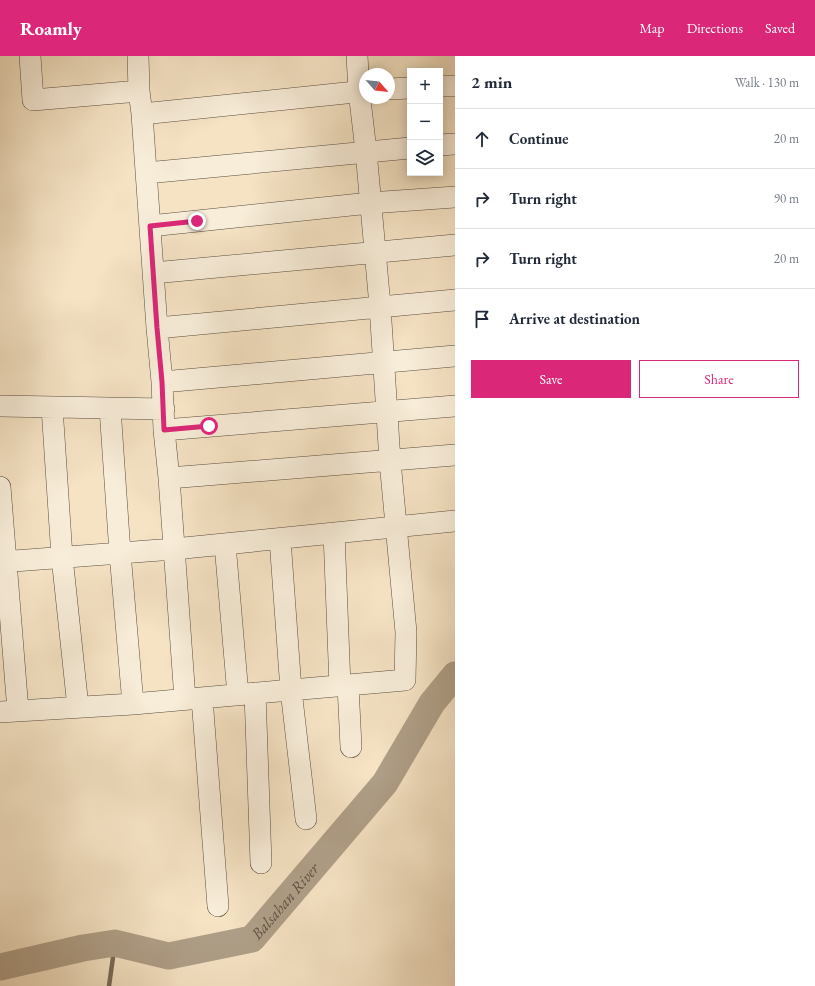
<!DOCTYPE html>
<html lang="en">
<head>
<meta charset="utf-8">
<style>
	:root { --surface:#fff; --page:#f6f6f7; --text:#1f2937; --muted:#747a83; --line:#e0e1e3; --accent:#db2777 }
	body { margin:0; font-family:"EB Garamond",serif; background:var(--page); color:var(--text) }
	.controls { position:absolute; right:12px; top:12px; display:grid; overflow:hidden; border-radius:0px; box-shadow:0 2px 10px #0003 }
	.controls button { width:36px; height:36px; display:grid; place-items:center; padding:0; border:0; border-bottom:1px solid var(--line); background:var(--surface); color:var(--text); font:20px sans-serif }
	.compass { position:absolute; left:359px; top:12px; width:36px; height:36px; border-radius:50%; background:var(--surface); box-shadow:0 2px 10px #0003; rotate:117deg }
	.stop { position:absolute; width:12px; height:12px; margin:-9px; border:3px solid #db2777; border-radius:50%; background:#fff }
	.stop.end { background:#db2777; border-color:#fff; box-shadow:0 1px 4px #0008 }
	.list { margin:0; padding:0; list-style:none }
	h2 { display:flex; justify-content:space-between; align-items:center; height:52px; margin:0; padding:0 16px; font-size:17px }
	h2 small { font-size:13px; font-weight:400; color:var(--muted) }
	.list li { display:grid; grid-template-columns:26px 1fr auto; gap:12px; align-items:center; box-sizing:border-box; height:60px; padding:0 16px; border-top:1px solid var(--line) }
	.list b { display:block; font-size:15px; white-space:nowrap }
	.list em { font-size:13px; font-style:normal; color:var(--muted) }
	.actions { display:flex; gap:8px; padding:12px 16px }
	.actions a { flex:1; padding:9px 0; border:1px solid var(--accent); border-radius:0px; text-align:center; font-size:14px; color:var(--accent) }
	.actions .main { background:var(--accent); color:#fff }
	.icon { flex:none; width:22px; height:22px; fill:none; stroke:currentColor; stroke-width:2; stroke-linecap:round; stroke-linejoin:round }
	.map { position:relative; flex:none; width:455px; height:930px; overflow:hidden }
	header { display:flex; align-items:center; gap:24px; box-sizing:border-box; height:56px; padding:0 20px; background:var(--accent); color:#fff }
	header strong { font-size:19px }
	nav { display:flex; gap:22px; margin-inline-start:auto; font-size:14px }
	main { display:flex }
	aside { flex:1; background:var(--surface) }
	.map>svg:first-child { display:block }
</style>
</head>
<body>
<header>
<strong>Roamly</strong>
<nav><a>Map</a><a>Directions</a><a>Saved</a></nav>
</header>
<main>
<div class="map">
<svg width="455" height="930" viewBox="0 0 455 930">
	<rect width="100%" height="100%" fill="#f5e3c4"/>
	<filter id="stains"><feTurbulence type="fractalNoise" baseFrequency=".005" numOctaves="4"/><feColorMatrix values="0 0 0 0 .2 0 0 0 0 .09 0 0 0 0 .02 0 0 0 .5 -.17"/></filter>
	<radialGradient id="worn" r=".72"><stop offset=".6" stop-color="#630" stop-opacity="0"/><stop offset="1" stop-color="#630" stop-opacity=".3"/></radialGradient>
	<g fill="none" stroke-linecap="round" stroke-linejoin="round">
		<!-- stream -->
		<path stroke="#786a59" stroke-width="4.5" d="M 109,930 L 115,887"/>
		<!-- river -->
		<path stroke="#af9f88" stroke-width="27" id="s1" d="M 0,911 L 83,892 L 115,887 L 169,900 L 252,883 L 385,727 L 432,647 L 455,619"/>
		<defs>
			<path id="minor" d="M 30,0 L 33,44 L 139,35
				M 138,0 L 139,35 L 142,58 L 157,272 L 162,326 L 164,374 L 169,422 L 185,643
				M 440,30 L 455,30
				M 389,33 L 410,32
				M 142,58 L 365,35
				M 440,89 L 455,88
				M 146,117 L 410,92
				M 150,170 L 370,147 L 455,141
				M 153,217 L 455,189
				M 157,272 L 455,244
				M 162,326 L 455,300
				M 0,350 L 164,353
				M 52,351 L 62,501 L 78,651
				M 110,352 L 120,497 L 133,648 L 405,624 L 406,576 L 390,405 L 380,250 L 366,95 L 359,35 L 357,0
				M 164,374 L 455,350
				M 169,422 L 455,399
				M 0,431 L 18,655
				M 334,477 L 340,630
				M 280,483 L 291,634 L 306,763
				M 225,488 L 238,639
				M 0,506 L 174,493 L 455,465
				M 348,629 L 351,691
				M 255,637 L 261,807
				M 202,642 L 218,850
				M 0,656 L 133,648"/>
		</defs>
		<!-- minor casing -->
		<use href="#minor" stroke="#5a4d3f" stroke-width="22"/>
		<!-- minor -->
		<use href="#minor" stroke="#f8edd9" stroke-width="21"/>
	</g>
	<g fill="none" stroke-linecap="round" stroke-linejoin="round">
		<!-- route -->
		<path stroke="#db2777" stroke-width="5" d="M 197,165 L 150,170 L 157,272 L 162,326 L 164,374 L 209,370"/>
	</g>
	<g text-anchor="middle" stroke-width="3" stroke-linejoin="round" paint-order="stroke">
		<!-- water labels -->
		<g font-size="16" font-style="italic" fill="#5d5042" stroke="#f8edd9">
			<text dy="6" stroke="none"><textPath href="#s1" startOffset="308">Balsahan River</textPath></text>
		</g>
	</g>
	<rect width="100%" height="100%" filter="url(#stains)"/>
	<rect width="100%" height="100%" fill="url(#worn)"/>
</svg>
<div class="controls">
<button>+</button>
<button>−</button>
<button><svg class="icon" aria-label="layers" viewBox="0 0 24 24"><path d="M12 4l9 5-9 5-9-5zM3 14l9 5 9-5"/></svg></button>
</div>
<svg class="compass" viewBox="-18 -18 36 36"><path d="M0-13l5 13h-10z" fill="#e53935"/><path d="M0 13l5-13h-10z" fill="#747a83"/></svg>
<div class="stop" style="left:209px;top:370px"></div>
<div class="stop end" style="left:197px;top:165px"></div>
</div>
<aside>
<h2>2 min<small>Walk · 130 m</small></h2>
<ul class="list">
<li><svg class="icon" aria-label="ahead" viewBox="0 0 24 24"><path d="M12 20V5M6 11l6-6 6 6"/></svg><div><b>Continue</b></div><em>20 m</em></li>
<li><svg class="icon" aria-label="right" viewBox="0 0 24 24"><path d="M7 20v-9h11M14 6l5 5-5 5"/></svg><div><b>Turn right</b></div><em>90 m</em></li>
<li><svg class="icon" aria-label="right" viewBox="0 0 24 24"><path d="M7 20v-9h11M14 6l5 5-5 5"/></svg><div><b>Turn right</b></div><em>20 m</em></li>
<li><svg class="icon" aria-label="arrive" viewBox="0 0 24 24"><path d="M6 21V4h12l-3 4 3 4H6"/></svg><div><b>Arrive at destination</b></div></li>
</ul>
<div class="actions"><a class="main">Save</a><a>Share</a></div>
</aside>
</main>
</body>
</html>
